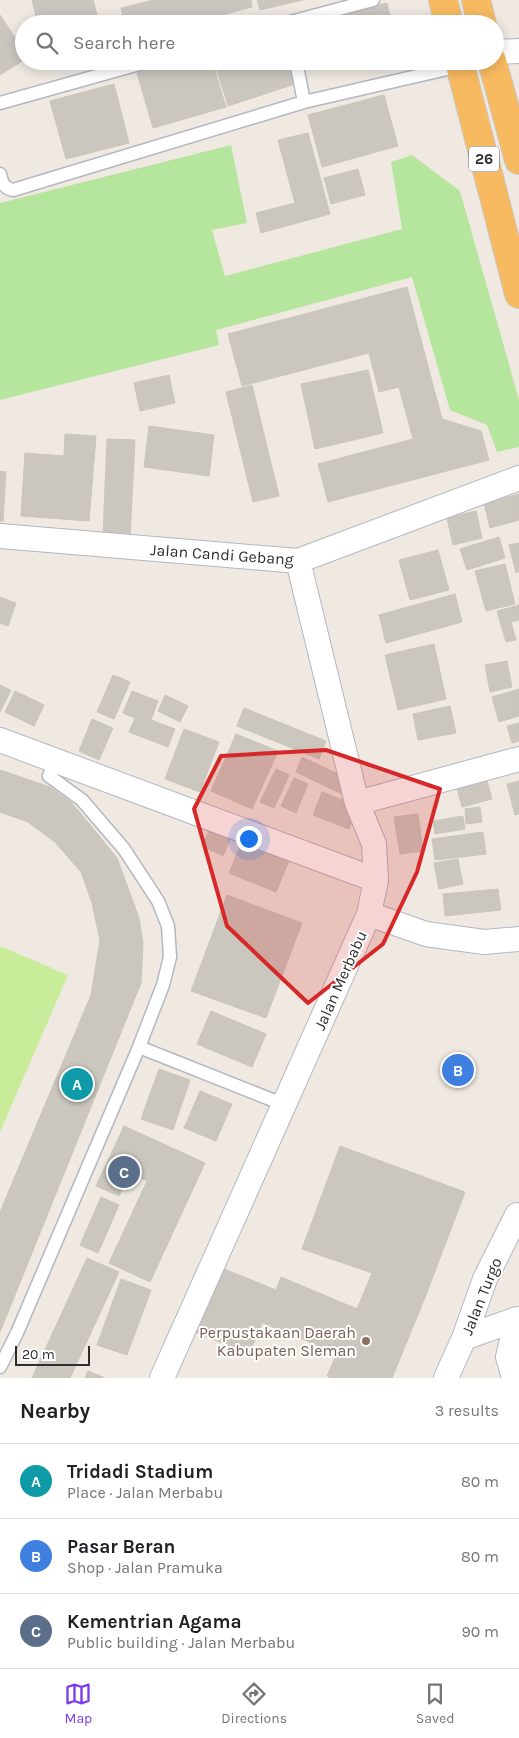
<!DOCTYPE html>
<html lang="en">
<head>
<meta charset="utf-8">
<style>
	:root { --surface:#fff; --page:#f2f2f2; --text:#202124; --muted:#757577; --line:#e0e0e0; --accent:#7c3aed }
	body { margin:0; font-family:Karla,sans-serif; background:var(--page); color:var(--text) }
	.scale { position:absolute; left:15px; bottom:12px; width:75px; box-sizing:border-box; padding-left:5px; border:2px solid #2e2e2e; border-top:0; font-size:14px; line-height:18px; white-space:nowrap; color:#2e2e2e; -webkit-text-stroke:4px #fff; paint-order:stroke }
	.you { position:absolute; left:248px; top:838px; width:18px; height:18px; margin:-12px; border:4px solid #fff; border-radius:50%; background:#1a73e8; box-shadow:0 0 0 8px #1a73e833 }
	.badge { display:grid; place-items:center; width:32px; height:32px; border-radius:50%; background:var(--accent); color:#fff; font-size:16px; font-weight:700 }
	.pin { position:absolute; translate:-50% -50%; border:2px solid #fff; box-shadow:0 1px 5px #0006 }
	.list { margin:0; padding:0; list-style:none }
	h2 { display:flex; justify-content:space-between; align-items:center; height:65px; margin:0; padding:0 20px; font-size:21px }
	h2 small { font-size:16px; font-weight:400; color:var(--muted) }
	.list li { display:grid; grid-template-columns:32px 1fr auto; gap:15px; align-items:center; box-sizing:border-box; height:75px; padding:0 20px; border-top:1px solid var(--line) }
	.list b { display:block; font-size:19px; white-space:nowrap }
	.list p { margin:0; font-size:16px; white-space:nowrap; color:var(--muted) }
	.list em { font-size:16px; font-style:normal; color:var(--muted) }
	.icon { flex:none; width:28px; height:28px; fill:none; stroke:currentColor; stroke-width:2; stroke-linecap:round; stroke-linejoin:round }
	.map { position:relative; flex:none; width:519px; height:1378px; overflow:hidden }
	.search { position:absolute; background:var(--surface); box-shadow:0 2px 12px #0003; left:15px; right:15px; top:15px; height:55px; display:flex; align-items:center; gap:12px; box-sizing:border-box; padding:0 18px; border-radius:28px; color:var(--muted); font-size:19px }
	.sheet { height:290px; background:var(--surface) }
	nav { display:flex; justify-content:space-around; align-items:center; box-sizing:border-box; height:70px; border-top:1px solid var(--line); background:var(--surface); font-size:14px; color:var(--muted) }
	nav a { display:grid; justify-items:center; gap:2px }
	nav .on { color:var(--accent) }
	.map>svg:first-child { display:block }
</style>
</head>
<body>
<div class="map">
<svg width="519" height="1378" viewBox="0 0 519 1378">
	<rect width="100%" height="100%" fill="#efe9e1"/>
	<!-- green -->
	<path fill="#b6e59e" d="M 231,145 L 247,223 L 212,230 L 225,276 L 402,229 L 391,162 L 412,155 L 460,191 L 519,400 L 519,447 L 497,452 L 487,425 L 450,410 L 412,277 L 216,330 L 219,345 L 0,400 L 0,203 Z"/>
	<!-- pitch -->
	<path fill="#c9ec9a" d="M 0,946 L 68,975 L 0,1132 Z"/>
	<!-- building -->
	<path fill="#cbc7bf" stroke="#cbc5ba" d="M 32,0 L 93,0 L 97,15 L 55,24 L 38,24 Z
		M 153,0 L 251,0 L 252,7 L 187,24 L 125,24 L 121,8 Z
		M 257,0 L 303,0 L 260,10 Z
		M 387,3 L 392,24 L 332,24 L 330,17 Z
		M 0,15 L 24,51 L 24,60 L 0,75 Z
		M 178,61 L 212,61 L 226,107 L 153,128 L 137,73 Z
		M 214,61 L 288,61 L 295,84 L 228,106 Z
		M 114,84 L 129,143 L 66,159 L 50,101 Z
		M 384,95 L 398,146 L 322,167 L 308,115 Z
		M 308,133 L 330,214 L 261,233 L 256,213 L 295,203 L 278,140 Z
		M 358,169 L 365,195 L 331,204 L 324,178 Z
		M 407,287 L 442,419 L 481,431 L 489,460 L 328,502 L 318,464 L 413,439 L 399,387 L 379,392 L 369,353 L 242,386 L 228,334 Z
		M 368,370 L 383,433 L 315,449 L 301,384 Z
		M 169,375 L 175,403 L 140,411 L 134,383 Z
		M 252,385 L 279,496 L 253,502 L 226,392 Z
		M 149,426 L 214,435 L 209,476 L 144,467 Z
		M 65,434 L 96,436 L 89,521 L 21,516 L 25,453 L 64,456 Z
		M 107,439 L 135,440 L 130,537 L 103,535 Z
		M 0,471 L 6,472 L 3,521 L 0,521 Z
		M 519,494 L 519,520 L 490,528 L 484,503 Z
		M 476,511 L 482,538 L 453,545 L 447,518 Z
		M 499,537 L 505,558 L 467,570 L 460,549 Z
		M 519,543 L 519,572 L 516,573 L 509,545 Z
		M 438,550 L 449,590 L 410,600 L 399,560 Z
		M 505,564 L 515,604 L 486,611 L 475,571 Z
		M 455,594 L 462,622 L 386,643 L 379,615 Z
		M 0,597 L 16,603 L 8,626 L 0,623 Z
		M 519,605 L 519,620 L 511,622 L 516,640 L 506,642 L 497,611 Z
		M 434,644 L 446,699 L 398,710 L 385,655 Z
		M 507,661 L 512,687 L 490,692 L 485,665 Z
		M 113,675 L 130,682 L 114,719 L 97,712 Z
		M 0,685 L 11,690 L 0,712 Z
		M 519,689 L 519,716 L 499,722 L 492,697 Z
		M 15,691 L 44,705 L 34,726 L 5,712 Z
		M 132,691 L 158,701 L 151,720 L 175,729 L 168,747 L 129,732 L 135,718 L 123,713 Z
		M 165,695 L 188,706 L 180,722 L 158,711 Z
		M 450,706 L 456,733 L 418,740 L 413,714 Z
		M 244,708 L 326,741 L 319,759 L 237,726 Z
		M 92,719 L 113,728 L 99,760 L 79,751 Z
		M 519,723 L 519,741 L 512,743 L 507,726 Z
		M 184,729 L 219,742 L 200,792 L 165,779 Z
		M 236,734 L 278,751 L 252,809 L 211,791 Z
		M 302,757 L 351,780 L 344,795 L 296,772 Z
		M 276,769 L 289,775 L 274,808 L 260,802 Z
		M 0,770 L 50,787 L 71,802 L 92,827 L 117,858 L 139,918 L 143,943 L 141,983 L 0,1332 L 0,1212 L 91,995 L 100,940 L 92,903 L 81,872 L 55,842 L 28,822 L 0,812 Z
		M 485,774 L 492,799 L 462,807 L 455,781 Z
		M 294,778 L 308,784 L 296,813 L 281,806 Z
		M 519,781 L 519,814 L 515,815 L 507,784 Z
		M 322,792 L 358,806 L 349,829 L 313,815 Z
		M 480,807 L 482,822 L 466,824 L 465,809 Z
		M 418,814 L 423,851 L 400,854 L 394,817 Z
		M 463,816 L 465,829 L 435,834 L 433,821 Z
		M 210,828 L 231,837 L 223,856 L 202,846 Z
		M 483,832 L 486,854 L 435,860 L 432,839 Z
		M 243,839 L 290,858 L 276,892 L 229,873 Z
		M 458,859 L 463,884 L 439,889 L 434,863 Z
		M 498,889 L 501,910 L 445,916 L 443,894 Z
		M 227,895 L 302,923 L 266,1018 L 191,991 Z
		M 211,1011 L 266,1034 L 252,1067 L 197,1044 Z
		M 159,1069 L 190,1080 L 173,1130 L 141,1119 Z
		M 200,1091 L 232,1104 L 216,1141 L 184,1128 Z
		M 124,1126 L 205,1163 L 150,1282 L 109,1263 L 147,1181 L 129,1173 L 119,1196 L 96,1186 Z
		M 340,1146 L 465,1192 L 426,1295 L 372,1273 L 302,1249 Z
		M 101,1197 L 119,1205 L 98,1253 L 80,1245 Z
		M 87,1258 L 119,1272 L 70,1378 L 32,1378 Z
		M 217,1266 L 276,1290 L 249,1354 L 190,1330 Z
		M 372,1273 L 426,1295 L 392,1378 L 331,1378 L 327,1376 L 337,1353 L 263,1323 L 281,1277 L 357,1309 Z
		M 121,1279 L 151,1290 L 127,1355 L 97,1345 Z
		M 88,1371 L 105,1378 L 85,1378 Z"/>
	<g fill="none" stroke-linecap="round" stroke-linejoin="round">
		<defs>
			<path id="service" d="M 283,24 L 373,0
				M 296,61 L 304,102
				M 0,103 L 150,61
				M 0,174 C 2,183 4,188 13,190 L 304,102 L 460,66
				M 55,761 L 49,776 L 82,800 L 124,849 L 158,901 L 168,926 L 170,957 L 163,985 L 139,1047
				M 0,1367 L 17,1333 L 139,1047 L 285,1105"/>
			<path id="minor" d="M 495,52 L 519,51
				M 0,536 L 298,561 L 519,478
				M 0,740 L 376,880
				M 357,803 L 519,759
				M 369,914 L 426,934 L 484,942 L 519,939
				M 464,1338 L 517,1319
				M 162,1378 L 369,914 L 376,880 L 374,844 L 357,803 L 298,561
				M 446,1378 L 464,1338 L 485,1279 L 517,1215
				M 514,1378 L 508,1357 L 517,1319 L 519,1319"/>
			<path id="trunk" d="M 443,0 L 449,24
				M 476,0 L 482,24
				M 459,61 L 519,294
				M 492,61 L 519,160"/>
		</defs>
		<!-- service casing -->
		<use href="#service" stroke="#b4b7c1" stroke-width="15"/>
		<!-- minor casing -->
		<use href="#minor" stroke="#b4b7c1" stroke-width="26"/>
		<!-- trunk casing -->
		<use href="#trunk" stroke="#c9c9c9" stroke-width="30"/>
		<!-- service -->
		<use href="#service" stroke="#fff" stroke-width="12"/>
		<!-- minor -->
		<use href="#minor" stroke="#fff" stroke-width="24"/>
		<!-- trunk -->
		<use href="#trunk" stroke="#f8ba60" stroke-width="28"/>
	</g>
	<!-- marked area -->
	<path fill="#d62828" fill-opacity="0.2" stroke="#d62828" stroke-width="4" stroke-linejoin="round" d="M 326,750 L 440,789 L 417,872 L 383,944 L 308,1003 L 227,926 L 194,809 L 221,756 Z"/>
	<!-- markers -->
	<circle fill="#8d6e63" stroke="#fff" stroke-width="2" cx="366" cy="1341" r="5"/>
	<g text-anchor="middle" stroke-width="4" stroke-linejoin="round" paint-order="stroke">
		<!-- shield labels -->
		<rect fill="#fff" stroke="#6d6d6d" stroke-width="1" x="469" y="146.5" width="30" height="25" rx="4"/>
		<g font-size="15" font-weight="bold" fill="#2e2e2e">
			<text x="484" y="164">26</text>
		</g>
		<!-- street labels -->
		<g font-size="16" fill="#2e2e2e" stroke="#fff">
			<text transform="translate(222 554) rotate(4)" y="6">Jalan Candi Gebang</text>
			<text transform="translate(340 980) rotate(-66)" y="6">Jalan Merbabu</text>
			<text transform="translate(481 1296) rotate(-68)" y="6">Jalan Turgo</text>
		</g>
		<!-- education labels -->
		<g font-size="16" fill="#785e54" stroke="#fff" text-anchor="end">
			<text x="356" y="1338">Perpustakaan Daerah<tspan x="356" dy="18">Kabupaten Sleman</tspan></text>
		</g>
	</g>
</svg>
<div class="scale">20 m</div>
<div class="you"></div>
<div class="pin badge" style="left:77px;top:1084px;background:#0f9aa8">A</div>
<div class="pin badge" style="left:458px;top:1070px;background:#3f7fe0">B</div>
<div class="pin badge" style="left:124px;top:1172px;background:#5c6f8a">C</div>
<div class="search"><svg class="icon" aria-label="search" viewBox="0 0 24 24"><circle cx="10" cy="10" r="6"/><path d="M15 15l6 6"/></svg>Search here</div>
</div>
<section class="sheet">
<h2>Nearby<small>3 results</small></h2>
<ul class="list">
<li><span class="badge" style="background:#0f9aa8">A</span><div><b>Tridadi Stadium</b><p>Place · Jalan Merbabu</p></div><em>80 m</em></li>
<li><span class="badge" style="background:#3f7fe0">B</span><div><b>Pasar Beran</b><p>Shop · Jalan Pramuka</p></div><em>80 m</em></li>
<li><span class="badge" style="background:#5c6f8a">C</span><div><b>Kementrian Agama</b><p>Public building · Jalan Merbabu</p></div><em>90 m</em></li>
</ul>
</section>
<nav>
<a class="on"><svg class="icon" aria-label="map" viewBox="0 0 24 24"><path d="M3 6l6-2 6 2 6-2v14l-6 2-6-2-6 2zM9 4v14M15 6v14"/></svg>Map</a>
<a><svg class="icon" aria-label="directions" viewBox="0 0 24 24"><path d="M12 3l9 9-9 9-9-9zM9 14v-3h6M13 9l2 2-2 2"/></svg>Directions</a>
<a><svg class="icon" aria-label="saved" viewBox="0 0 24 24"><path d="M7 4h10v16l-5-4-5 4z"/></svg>Saved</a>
</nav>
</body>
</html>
